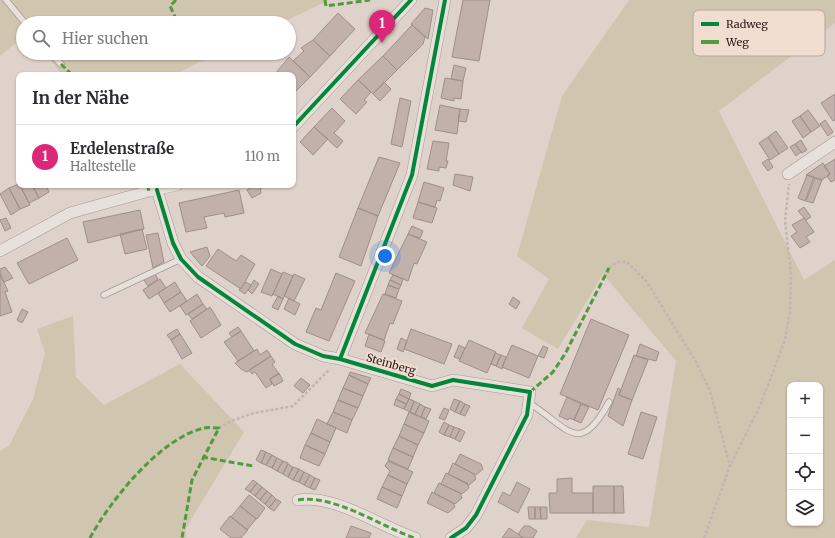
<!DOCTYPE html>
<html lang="de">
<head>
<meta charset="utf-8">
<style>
	:root { --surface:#fff; --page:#f7f7f7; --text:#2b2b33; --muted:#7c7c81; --line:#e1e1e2; --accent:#db2777 }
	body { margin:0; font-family:Merriweather,serif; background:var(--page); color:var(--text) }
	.controls { position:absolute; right:12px; bottom:12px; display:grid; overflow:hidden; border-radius:8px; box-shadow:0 1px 3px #0004 }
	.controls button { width:36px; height:36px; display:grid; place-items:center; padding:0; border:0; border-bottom:1px solid var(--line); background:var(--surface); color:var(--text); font:20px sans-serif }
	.you { position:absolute; left:385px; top:256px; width:14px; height:14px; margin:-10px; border:3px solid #fff; border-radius:50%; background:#1a73e8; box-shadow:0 0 0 6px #1a73e833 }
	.badge { display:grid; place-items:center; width:26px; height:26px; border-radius:50%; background:var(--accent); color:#fff; font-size:13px; font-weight:700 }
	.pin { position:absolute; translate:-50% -33px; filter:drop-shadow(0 1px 2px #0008) }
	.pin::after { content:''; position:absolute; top:21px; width:14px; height:12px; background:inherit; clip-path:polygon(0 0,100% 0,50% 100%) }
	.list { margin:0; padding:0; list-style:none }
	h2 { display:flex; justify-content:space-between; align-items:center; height:52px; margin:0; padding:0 16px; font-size:17px }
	h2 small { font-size:13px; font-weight:400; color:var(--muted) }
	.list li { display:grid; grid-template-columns:26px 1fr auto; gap:12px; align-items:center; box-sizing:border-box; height:64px; padding:0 16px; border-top:1px solid var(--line) }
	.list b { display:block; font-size:15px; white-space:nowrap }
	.list p { margin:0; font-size:13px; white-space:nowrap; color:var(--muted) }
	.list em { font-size:13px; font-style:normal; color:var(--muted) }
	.icon { flex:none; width:22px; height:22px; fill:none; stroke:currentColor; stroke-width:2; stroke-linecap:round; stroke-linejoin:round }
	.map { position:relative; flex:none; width:835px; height:538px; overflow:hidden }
	.search { position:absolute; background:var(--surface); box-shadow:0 1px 3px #0004; left:16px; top:16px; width:280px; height:44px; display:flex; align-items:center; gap:10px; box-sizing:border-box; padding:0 14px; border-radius:22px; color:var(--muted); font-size:15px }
	.panel { position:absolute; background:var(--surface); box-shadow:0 1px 3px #0004; left:16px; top:72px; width:280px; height:116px; border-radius:8px }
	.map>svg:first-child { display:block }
</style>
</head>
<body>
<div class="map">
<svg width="835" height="538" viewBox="0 0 835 538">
	<rect width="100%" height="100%" fill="#dfd2ca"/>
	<!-- green -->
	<path fill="#d0c5ae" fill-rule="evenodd" d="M 0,0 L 329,0 L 281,23 L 23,23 L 23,37 L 0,56 Z
		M 629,0 L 835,0 L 835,23 L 719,111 L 804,280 L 835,260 L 835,538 L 576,538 L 587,520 L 649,527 L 676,361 L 603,274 L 558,349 L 522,328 L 549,279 L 517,256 L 562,96 ZM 790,385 L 820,385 L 820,523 L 790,523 Z
		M 45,53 L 219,53 L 173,75 L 62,75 Z
		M 73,316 L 76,377 L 104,405 L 180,364 L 244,432 L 186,528 L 186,538 L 0,538 L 0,451 L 9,446 L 33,399 L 45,353 L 37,329 Z"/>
	<!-- building -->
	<path fill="#c2b0ab" stroke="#9e8f8a" d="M 463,0 L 490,0 L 479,61 L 452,57 Z
		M 425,8 L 433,10 L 428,39 L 411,24 Z
		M 338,13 L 355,29 L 330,56 L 313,40 Z
		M 412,25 L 425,37 L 423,44 L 397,70 L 383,56 Z
		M 313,40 L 330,56 L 310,77 L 293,61 L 304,51 L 301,48 Z
		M 383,56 L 397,70 L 373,94 L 358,80 Z
		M 289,57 L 310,77 L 295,92 L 293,90 L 293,75 L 275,74 Z
		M 454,65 L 466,68 L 463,81 L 451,79 Z
		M 445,78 L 463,81 L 461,99 L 454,98 L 454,101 L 441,98 Z
		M 358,80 L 371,92 L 364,100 L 367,102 L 356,114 L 340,99 Z
		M 384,82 L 391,89 L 380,101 L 373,94 Z
		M 835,94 L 835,120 L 833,121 L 821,103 Z
		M 400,98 L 411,101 L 402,147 L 391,144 Z
		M 440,105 L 460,109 L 457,134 L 435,130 Z
		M 332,108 L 345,121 L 334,133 L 343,141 L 337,148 L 314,127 Z
		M 460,109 L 469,110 L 466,122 L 458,121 Z
		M 808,110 L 820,126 L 811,132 L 800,116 Z
		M 800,116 L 811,132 L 803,138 L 792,121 Z
		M 825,120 L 833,132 L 828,136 L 820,124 Z
		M 314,127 L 328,139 L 313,155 L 300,142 Z
		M 776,131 L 788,148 L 779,154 L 768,137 Z
		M 768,137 L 779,154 L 770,160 L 759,143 Z
		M 801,140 L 807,150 L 802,153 L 795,144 Z
		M 433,141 L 449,143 L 446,161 L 448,161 L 446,168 L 439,167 L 439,171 L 427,169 Z
		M 795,144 L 801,152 L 796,156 L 790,147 Z
		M 379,157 L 400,163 L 378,216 L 358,208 Z
		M 768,159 L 773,167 L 768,171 L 762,163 Z
		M 835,159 L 835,180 L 831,182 L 827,176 L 830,174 L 824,166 Z
		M 823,163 L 830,174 L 822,180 L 806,175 Z
		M 455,174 L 473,177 L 470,191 L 453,185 Z
		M 807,175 L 814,177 L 805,201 L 798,198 Z
		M 815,178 L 822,180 L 813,203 L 806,201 Z
		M 424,182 L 444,188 L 440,201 L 437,200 L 435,207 L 418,202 Z
		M 19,184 L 30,205 L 20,209 L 9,188 Z
		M 20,185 L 32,185 L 39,198 L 29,203 Z
		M 32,185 L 46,185 L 49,192 L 39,198 Z
		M 251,185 L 267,185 L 260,189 L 261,193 L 252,198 L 247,190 L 252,187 Z
		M 9,188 L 20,209 L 11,215 L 0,194 Z
		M 239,190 L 244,213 L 225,217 L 224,213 L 204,217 L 207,228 L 186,232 L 179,203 Z
		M 418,202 L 437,208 L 432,223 L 413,218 Z
		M 804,207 L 811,217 L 806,220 L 798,211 Z
		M 358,208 L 378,216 L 361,266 L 339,257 Z
		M 140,210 L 144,229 L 88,243 L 83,222 Z
		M 6,218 L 11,228 L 5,231 L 0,220 Z
		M 804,218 L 814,232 L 806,237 L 810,242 L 800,248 L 791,236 L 797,232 L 792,225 Z
		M 412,226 L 423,231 L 420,238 L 408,234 Z
		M 142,229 L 147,249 L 125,254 L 120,234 Z
		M 158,233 L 164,262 L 153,268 L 146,235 Z
		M 408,234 L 427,242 L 417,264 L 414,263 L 408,281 L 389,273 Z
		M 67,238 L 78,260 L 29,284 L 17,263 Z
		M 207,247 L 210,256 L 202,266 L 190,252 Z
		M 218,249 L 236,261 L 241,255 L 255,264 L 241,289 L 206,266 Z
		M 5,267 L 13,278 L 4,282 L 0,274 L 0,269 Z
		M 271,269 L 282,274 L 272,296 L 261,292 Z
		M 283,272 L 293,276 L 283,299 L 273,294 Z
		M 336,273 L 355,281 L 329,341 L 306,332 L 316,308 L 321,310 Z
		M 0,274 L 8,291 L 5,292 L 12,312 L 0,316 Z
		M 155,274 L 158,279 L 148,286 L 143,279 Z
		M 294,274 L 305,279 L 294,301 L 284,296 Z
		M 393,275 L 403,279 L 401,285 L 390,280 Z
		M 160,279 L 166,288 L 149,299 L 143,290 Z
		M 254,280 L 259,284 L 252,294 L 248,290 Z
		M 390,280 L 401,285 L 399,289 L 388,285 Z
		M 175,282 L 181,292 L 164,303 L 158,293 Z
		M 246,282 L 251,285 L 245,294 L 239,290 Z
		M 388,285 L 399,289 L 396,298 L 385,294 Z
		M 181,292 L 187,301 L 170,312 L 164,303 Z
		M 197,294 L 203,304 L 186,315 L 180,306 Z
		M 383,294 L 402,301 L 393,324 L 390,323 L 384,340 L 365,333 Z
		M 278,296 L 283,299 L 278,310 L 272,307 Z
		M 513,297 L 520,302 L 516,309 L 509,304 Z
		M 289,298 L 300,304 L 295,315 L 284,309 Z
		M 203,304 L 207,309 L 192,319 L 188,314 Z
		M 210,307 L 221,325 L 201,338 L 190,321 Z
		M 22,309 L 28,312 L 22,323 L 17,320 Z
		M 591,319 L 629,335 L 598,410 L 560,394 Z
		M 238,327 L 241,331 L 232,337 L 229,333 Z
		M 177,329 L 180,334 L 171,340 L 167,335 Z
		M 411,329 L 452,344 L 444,364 L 404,349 Z
		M 241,331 L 254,351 L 238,361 L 224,342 Z
		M 180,334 L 192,353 L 182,359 L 171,340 Z
		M 369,334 L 385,341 L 381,352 L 365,346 Z
		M 401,338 L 407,341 L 403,352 L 397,349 Z
		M 469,340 L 496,352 L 487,373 L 459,361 Z
		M 640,344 L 659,352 L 656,361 L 636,356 Z
		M 459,345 L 465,348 L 460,359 L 454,357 Z
		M 512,345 L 538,356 L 529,378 L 502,367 Z
		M 543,346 L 548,348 L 544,358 L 538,356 Z
		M 257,349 L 260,355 L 267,350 L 271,356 L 247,372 L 241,369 L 235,363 Z
		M 495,353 L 501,355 L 496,366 L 491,364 Z
		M 501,355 L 506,357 L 502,369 L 496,366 Z
		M 634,355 L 648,360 L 632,400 L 619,395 Z
		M 271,356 L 275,362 L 272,364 L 279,374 L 270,379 L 272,384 L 266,388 L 255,372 L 252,374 L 249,370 Z
		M 350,372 L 371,378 L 368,384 L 349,375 Z
		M 279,373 L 283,381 L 274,386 L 270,379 Z
		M 349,375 L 368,384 L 363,396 L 343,388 Z
		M 301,378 L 310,385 L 303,393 L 294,386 Z
		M 343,388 L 363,396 L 358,408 L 338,400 Z
		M 618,388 L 621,390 L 619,395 L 632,400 L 623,426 L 608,416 Z
		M 401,389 L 411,393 L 409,399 L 399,394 Z
		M 399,394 L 409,399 L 406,404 L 396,399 Z
		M 567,397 L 581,404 L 574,420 L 569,418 L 568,420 L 559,416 Z
		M 396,399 L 406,404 L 404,409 L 394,405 Z
		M 409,399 L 414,401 L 410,412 L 404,409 Z
		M 454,399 L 460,401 L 455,412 L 450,409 Z
		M 338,400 L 358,408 L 352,420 L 333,412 Z
		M 414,401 L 420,404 L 415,414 L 410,412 Z
		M 460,401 L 465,404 L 460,414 L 455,412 Z
		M 420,404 L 425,407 L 421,417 L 415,414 Z
		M 465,404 L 470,406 L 465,416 L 460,414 Z
		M 581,404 L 589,407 L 581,423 L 574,420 Z
		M 425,407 L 431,409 L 426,419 L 421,417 Z
		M 444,408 L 449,410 L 445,420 L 439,418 Z
		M 333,412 L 352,420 L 347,433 L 327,424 Z
		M 409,412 L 429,421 L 424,433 L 404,424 Z
		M 641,412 L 657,417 L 643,459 L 628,454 Z
		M 317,419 L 336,428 L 330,442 L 311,433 Z
		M 444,422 L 449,425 L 444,435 L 439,432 Z
		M 404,424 L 424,433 L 418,445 L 399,436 Z
		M 449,425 L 454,427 L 450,437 L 444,435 Z
		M 454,427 L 460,429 L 455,439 L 450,437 Z
		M 460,429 L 465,432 L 460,442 L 455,439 Z
		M 311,433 L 330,442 L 325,454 L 305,445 Z
		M 399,436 L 418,445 L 413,457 L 393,448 Z
		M 305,445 L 325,454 L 319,466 L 300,458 Z
		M 393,448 L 413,457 L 408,469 L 388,460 Z
		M 261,450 L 266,452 L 261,463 L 256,460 Z
		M 266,452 L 272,455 L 266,465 L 261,463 Z
		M 460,454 L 481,464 L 483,469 L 476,475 L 455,464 Z
		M 272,455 L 277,458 L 272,468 L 266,465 Z
		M 277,458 L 283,461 L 277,471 L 272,468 Z
		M 283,461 L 288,463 L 283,474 L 277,471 Z
		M 388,461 L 413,472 L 407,484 L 388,475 L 390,471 L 385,466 Z
		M 453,463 L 474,474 L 476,479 L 469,485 L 448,474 Z
		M 288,464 L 293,467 L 288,477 L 283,474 Z
		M 293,467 L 299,469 L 293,480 L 288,477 Z
		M 299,469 L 304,472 L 299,482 L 293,480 Z
		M 304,472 L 310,475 L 304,485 L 299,482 Z
		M 446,473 L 467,483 L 469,488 L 462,494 L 441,484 Z
		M 310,475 L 315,478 L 310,488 L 304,485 Z
		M 388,475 L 407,484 L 402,496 L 382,487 Z
		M 315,478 L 320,480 L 315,490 L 310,488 Z
		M 572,478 L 572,493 L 593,493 L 593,513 L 550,513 L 549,493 L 557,493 L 557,479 Z
		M 253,480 L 257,483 L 250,492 L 245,489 Z
		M 517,482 L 530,489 L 518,513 L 498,502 L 503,492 L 510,496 Z
		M 257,483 L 262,487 L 255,496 L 250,492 Z
		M 439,483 L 460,493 L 462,498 L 455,504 L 434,493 Z
		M 593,486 L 614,486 L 614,513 L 593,513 Z
		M 614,486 L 623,486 L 624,513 L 614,513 Z
		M 262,487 L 267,491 L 260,500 L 255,496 Z
		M 382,487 L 402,496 L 397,508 L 377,499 Z
		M 267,491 L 272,495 L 265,504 L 260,500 Z
		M 432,492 L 453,503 L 455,507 L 448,513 L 427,503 Z
		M 249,495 L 265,508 L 257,519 L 240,506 Z
		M 272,495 L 276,499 L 269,508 L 265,504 Z
		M 276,499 L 281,502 L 274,511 L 269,508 Z
		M 240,506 L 256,519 L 247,530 L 231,517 Z
		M 528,507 L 535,507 L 535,519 L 529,519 Z
		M 535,507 L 540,507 L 541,519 L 535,519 Z
		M 540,507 L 547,507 L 547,519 L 541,519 Z
		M 230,516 L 248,530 L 241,538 L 231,538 L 220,529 Z
		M 351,526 L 371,533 L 369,538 L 346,538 Z
		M 524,526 L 529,526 L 537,531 L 533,538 L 523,538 L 518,534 Z
		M 509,528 L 518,534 L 523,538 L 502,538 Z"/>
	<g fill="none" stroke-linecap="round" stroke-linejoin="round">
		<defs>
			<path id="service" d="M 6,0 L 25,23
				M 50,53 L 61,64
				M 104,295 L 181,259
				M 529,403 C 568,427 579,458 609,402"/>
			<path id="minor" d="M 293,127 L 411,0
				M 788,174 L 835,142
				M 157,190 L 173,243 L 181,259 L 198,277 L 295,344 L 323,356 L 340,359 L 432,386 L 453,380 L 530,392 L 527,415 L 476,515 L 466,528 L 451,538
				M 0,251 L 70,213 L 149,191 L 177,185
				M 340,359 L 412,175 L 445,0
				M 298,500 C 335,494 381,527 415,538"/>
		</defs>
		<!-- service casing -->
		<use href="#service" stroke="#a49994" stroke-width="7"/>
		<!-- minor casing -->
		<use href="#minor" stroke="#a49994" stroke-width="12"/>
		<!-- path -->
		<path stroke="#c0b7b2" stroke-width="2.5" stroke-dasharray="3 2" stroke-linecap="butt" d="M 609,268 L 618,262 L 627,262 L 647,282 L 696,362 L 710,391 L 730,466
			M 219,428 L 231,421 L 254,413 L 293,406 L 330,369
			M 704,538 L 730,466 L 760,406 L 785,340 L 790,312 L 791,274 L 785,221 L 789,184"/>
		<!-- service -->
		<use href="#service" stroke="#e8e0da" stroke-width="5.5"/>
		<!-- minor -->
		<use href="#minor" stroke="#e8e0da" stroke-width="11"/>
		<!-- quiet -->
		<path stroke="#509b3f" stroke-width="3" stroke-dasharray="6 3" stroke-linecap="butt" d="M 176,0 L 170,6 L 178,23
			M 325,0 L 326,6 L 370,0
			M 61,64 L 72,75
			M 147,185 L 149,191
			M 530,392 L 553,372 L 565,354 L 609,268
			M 202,457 L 253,466
			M 298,500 C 335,494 381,527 415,538
			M 90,538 C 110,501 160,438 204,428 C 208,427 214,428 219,428 L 192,480 L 182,538"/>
		<defs>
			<path id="cycleway" d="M 293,127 L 411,0
				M 157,190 L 173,243 L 181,259 L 198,277 L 295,344 L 323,356 L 340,359 L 432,386 L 453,380 L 530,392 L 527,415 L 476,515 L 466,528 L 451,538
				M 340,359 L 412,175 L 445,0"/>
		</defs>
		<!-- cycleway casing -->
		<use href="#cycleway" stroke="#f0ddd0" stroke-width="6"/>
		<!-- cycleway -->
		<use href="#cycleway" stroke="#00873e" stroke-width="4"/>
	</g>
	<g text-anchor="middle" stroke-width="4" stroke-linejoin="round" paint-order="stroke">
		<!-- street labels -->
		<g font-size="11" fill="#30211d" stroke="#f0ddd0">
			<text transform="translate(391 364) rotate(16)" y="4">Steinberg</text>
		</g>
	</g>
	<!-- legend -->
	<rect x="693" y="10" width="132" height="46" rx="6" fill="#f0ddd0" stroke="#b6a59a" stroke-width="1"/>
	<rect x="701" y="22" width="18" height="4" fill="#00873e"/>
	<rect x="701" y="40" width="18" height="4" fill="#509b3f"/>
	<g font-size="11" fill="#30211d">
		<text x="726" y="28">Radweg</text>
		<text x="726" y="46">Weg</text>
	</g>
</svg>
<div class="controls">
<button>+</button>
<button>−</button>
<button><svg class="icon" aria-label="locate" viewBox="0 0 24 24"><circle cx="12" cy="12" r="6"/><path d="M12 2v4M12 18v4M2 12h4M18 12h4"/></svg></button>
<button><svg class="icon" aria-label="layers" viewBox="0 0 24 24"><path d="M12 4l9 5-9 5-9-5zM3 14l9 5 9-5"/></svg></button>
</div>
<div class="you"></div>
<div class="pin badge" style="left:382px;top:43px">1</div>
<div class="search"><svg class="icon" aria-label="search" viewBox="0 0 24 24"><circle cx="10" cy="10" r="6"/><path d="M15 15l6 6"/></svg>Hier suchen</div>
<section class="panel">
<h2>In der Nähe<small></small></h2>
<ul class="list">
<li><span class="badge">1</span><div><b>Erdelenstraße</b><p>Haltestelle</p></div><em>110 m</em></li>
</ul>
</section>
</div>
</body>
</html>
